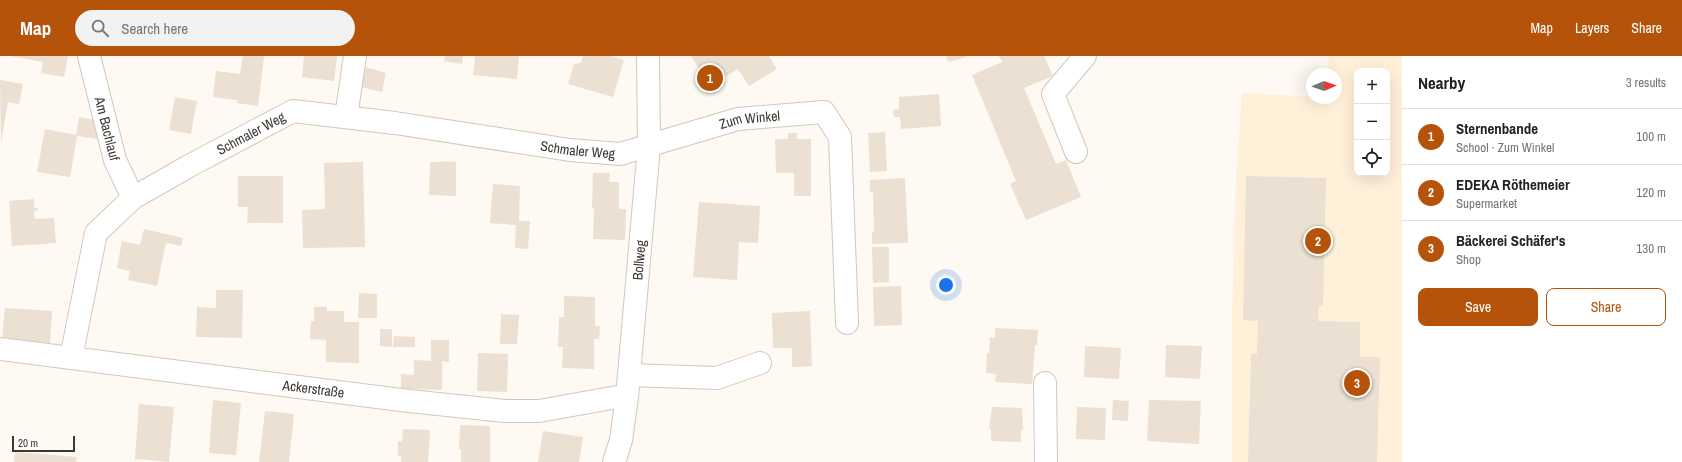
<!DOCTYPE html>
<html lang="en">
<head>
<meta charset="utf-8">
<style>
	:root { --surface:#fff; --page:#f2f2f2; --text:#222; --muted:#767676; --line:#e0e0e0; --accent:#b45309 }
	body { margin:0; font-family:"Archivo Narrow",sans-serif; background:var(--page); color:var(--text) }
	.controls { position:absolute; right:12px; top:12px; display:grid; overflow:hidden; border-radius:8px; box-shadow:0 4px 16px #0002 }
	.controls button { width:36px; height:36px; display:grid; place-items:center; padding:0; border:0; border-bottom:1px solid var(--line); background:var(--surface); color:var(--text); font:20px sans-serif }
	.compass { position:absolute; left:1306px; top:12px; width:36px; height:36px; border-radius:50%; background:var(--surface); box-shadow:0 4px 16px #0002; rotate:88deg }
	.scale { position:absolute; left:12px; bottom:10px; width:63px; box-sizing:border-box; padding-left:4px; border:2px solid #3c3832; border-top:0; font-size:11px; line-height:14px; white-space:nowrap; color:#3c3832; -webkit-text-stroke:3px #fff; paint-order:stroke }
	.you { position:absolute; left:946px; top:229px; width:14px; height:14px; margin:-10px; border:3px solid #fff; border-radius:50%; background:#1a73e8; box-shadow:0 0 0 6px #1a73e833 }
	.badge { display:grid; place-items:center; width:26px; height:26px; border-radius:50%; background:var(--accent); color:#fff; font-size:13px; font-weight:700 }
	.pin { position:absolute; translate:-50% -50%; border:2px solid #fff; box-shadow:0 1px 4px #0006 }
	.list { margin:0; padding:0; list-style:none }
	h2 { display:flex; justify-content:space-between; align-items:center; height:52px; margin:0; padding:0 16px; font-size:17px }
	h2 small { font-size:13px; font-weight:400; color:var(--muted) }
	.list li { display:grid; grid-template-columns:26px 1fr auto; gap:12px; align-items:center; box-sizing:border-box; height:56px; padding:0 16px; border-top:1px solid var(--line) }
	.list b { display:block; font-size:15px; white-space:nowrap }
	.list p { margin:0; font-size:13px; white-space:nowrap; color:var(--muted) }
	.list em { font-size:13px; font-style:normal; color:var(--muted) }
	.actions { display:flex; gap:8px; padding:12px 16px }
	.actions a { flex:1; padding:9px 0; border:1px solid var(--accent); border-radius:8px; text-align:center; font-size:14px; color:var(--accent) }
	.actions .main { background:var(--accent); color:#fff }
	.icon { flex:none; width:22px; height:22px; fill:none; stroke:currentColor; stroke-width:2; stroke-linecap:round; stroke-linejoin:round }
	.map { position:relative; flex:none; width:1402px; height:406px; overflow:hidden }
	header { display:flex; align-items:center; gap:24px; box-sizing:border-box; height:56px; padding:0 20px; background:var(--accent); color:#fff }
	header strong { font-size:19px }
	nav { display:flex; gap:22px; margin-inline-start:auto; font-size:14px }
	.search { width:280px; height:36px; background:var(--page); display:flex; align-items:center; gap:10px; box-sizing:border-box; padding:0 14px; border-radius:22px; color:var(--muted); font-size:15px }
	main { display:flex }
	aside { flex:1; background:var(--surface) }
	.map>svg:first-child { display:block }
</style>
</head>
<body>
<header>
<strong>Map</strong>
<div class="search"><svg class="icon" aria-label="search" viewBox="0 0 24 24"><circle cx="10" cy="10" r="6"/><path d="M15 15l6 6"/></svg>Search here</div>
<nav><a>Map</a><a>Layers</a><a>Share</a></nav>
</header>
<main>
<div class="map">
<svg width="1402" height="406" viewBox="0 0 1402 406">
	<rect width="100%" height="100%" fill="#fef9f3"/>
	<!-- built -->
	<path fill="#fff0da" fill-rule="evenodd" d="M 1329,0 L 1402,0 L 1402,406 L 1232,406 L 1232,262 L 1236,121 L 1242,37 L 1336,42 L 1336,18 L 1327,18 ZM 1357,15 L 1387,15 L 1387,117 L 1357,117 Z"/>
	<!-- building -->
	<path fill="#ebe0d2" d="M 11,0 L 68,0 L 64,21 L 41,17 L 43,6 Z
		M 243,0 L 264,0 L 258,50 L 237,47 L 237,44 L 213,41 L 216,15 L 240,18 Z
		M 304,0 L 337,0 L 334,25 L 302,21 Z
		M 445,0 L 463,0 L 462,8 L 444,5 Z
		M 475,0 L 519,0 L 517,23 L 473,19 Z
		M 583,0 L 611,0 L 624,4 L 613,41 L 568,28 L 574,8 L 581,7 Z
		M 691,0 L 769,0 L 777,13 L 749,30 L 738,13 L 710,30 Z
		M 946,0 L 967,0 L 967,1 L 948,6 Z
		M 999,0 L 1044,0 L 1053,20 L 1024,32 L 1056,108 L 1066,104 L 1081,141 L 1026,164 L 1010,128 L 1016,125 L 972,19 L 1002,6 Z
		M 366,11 L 386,17 L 382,36 L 361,31 Z
		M 0,24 L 23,28 L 19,48 L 8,46 L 1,87 Z
		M 939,38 L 941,70 L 901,73 L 900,61 L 894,61 L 893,54 L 899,53 L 899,41 Z
		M 175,41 L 197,45 L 191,78 L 169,74 Z
		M 79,61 L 100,65 L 97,83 L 77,80 L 70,121 L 37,116 L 45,73 L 76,79 Z
		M 885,76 L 887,115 L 870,116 L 868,77 Z
		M 788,77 L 797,77 L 797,83 L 811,83 L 811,140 L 794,140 L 794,117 L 776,117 L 775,83 L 788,83 Z
		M 441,105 L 456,106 L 456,140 L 429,139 L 430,106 L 441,106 Z
		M 363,106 L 365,191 L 303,192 L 302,154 L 325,153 L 324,107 Z
		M 593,117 L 610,117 L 609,126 L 619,126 L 619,153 L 626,153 L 625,184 L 593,183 L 594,152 L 592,152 Z
		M 238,120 L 283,120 L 283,167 L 247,167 L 248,151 L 238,151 Z
		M 1246,120 L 1326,122 L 1323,250 L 1319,250 L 1318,265 L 1360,266 L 1360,301 L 1380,301 L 1377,406 L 1248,406 L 1251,300 L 1251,298 L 1257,298 L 1258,265 L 1243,264 Z
		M 905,122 L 908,187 L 872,188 L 872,176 L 874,175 L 873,136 L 870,136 L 870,124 Z
		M 493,128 L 520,130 L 519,165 L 530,165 L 528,193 L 515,192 L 516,169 L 490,167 Z
		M 34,143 L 34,152 L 38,152 L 38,154 L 34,155 L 35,163 L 54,162 L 56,187 L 12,190 L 9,145 Z
		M 699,146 L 760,150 L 758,187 L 739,186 L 737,224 L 693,221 Z
		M 144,173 L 183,182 L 181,190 L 166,187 L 157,230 L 128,224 L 130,215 L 117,212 L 122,185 L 140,189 Z
		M 872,191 L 889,191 L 889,226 L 873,227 Z
		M 901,230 L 902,269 L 874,270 L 873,231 Z
		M 216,234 L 243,234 L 242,282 L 196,281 L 197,251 L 216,252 Z
		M 359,237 L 377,238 L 377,262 L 358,262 Z
		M 564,240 L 595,241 L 595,270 L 600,270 L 599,283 L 594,283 L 594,313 L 562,312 L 563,291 L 558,291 L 559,261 L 564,261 Z
		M 314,251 L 327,251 L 327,255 L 344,255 L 344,266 L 359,266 L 359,307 L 326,306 L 326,284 L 310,283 L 311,265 L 314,265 Z
		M 5,252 L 52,255 L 50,287 L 2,284 Z
		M 810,255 L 812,310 L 792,311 L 792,292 L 773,292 L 772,257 Z
		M 501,258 L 519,259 L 517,288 L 500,288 Z
		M 995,272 L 1038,274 L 1037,289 L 1035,289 L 1032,328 L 995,326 L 996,318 L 986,317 L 987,297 L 989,297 L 990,281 L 995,282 Z
		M 380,273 L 392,273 L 392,291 L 380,290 Z
		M 394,280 L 415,281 L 415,291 L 393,291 Z
		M 431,284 L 449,284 L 449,306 L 442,305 L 442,334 L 401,333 L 401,318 L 414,319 L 414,304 L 431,305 Z
		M 1166,289 L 1202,290 L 1200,323 L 1165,321 Z
		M 1085,290 L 1121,292 L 1119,323 L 1084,321 Z
		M 478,297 L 508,298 L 507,336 L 477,335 Z
		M 213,344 L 241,347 L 236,399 L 209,397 Z
		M 1113,344 L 1129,345 L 1128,365 L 1112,364 Z
		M 1149,344 L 1201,345 L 1199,388 L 1147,385 Z
		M 139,348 L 174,351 L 169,406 L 135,403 Z
		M 992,351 L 1022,352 L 1023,374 L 1021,374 L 1021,386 L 991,385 L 991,373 L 989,373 Z
		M 1077,351 L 1106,352 L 1105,384 L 1076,383 Z
		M 265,355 L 294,358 L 289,406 L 259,406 Z
		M 460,369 L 490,370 L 490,406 L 461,406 L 461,393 L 459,393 Z
		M 403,373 L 430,374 L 428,406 L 401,406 L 401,400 L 398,400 L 398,385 L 402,386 Z
		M 543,375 L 583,381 L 579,406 L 538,406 Z
		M 15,396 L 77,401 L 76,406 L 14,406 Z"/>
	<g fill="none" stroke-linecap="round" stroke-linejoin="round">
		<defs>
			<g id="minor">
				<path id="s1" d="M 89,0 L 115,104 L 133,142"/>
				<path d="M 346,61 L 355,0"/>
				<path d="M 1076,96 L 1053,38 L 1085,0"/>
				<path id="s2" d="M 0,293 L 409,345 L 505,355 L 539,355 L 617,341 L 627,341"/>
				<path id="s3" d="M 71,302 L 96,177 L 133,142 L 189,110 L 293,55 L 395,67 L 570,94 L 620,98 L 738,63 L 824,56 L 840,81 L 847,267"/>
				<path d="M 629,319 L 717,322 L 760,307"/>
				<path d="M 1045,327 L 1046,406"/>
				<path id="s4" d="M 614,406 L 621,384 L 627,341 L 649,90 L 648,0"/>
			</g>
		</defs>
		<!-- minor casing -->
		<use href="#minor" stroke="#d2c8ba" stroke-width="24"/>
		<!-- minor -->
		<use href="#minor" stroke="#fff" stroke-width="22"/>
	</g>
	<g text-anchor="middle" stroke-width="3" stroke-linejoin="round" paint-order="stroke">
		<!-- street labels -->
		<g font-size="14" fill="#3c3832" stroke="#fff">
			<text dy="5" stroke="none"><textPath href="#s3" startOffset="825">Zum Winkel</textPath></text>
			<text dy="5" stroke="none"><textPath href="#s1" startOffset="75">Am Bachlauf</textPath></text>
			<text dy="5" stroke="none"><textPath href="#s3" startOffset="313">Schmaler Weg</textPath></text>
			<text dy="5" stroke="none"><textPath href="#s3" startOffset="648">Schmaler Weg</textPath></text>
			<text dy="5" stroke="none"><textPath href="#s4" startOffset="204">Bollweg</textPath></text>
			<text dy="5" stroke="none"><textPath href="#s2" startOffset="316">Ackerstraße</textPath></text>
		</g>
	</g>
</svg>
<div class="controls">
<button>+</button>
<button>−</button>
<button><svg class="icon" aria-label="locate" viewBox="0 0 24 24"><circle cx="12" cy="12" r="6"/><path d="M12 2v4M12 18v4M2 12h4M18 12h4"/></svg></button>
</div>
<svg class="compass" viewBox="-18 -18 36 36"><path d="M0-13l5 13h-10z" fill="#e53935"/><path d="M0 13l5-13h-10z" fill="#767676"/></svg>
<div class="scale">20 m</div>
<div class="you"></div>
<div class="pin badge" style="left:710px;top:22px">1</div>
<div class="pin badge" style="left:1318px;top:185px">2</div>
<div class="pin badge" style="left:1357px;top:327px">3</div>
</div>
<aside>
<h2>Nearby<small>3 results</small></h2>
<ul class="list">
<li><span class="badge">1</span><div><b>Sternenbande</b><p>School · Zum Winkel</p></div><em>100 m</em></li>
<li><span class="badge">2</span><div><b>EDEKA Röthemeier</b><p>Supermarket</p></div><em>120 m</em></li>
<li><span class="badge">3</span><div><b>Bäckerei Schäfer's</b><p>Shop</p></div><em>130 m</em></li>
</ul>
<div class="actions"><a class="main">Save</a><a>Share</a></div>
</aside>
</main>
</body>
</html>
